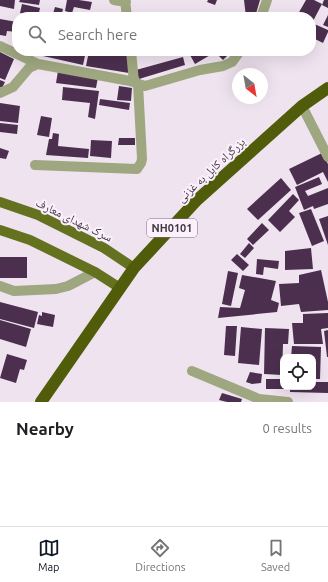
<!DOCTYPE html>
<html lang="en">
<head>
<meta charset="utf-8">
<style>
	:root { --surface:#fff; --page:#f6f6f6; --text:#202124; --muted:#757577; --line:#e0e0e0; --accent:#111827 }
	body { margin:0; font-family:Ubuntu,"Noto Naskh Arabic",sans-serif; background:var(--page); color:var(--text) }
	.controls { position:absolute; right:12px; bottom:12px; display:grid; overflow:hidden; border-radius:8px; box-shadow:0 4px 16px #0002 }
	.controls button { width:36px; height:36px; display:grid; place-items:center; padding:0; border:0; border-bottom:1px solid var(--line); background:var(--surface); color:var(--text); font:20px sans-serif }
	.compass { position:absolute; left:232px; top:68px; width:36px; height:36px; border-radius:50%; background:var(--surface); box-shadow:0 4px 16px #0002; rotate:149deg }
	.list { margin:0; padding:0; list-style:none }
	h2 { display:flex; justify-content:space-between; align-items:center; height:52px; margin:0; padding:0 16px; font-size:17px }
	h2 small { font-size:13px; font-weight:400; color:var(--muted) }
	.icon { flex:none; width:22px; height:22px; fill:none; stroke:currentColor; stroke-width:2; stroke-linecap:round; stroke-linejoin:round }
	.map { position:relative; flex:none; width:328px; height:402px; overflow:hidden }
	.search { position:absolute; background:var(--surface); box-shadow:0 4px 16px #0002; left:12px; right:12px; top:12px; height:44px; display:flex; align-items:center; gap:10px; box-sizing:border-box; padding:0 14px; border-radius:16px; color:var(--muted); font-size:15px }
	.sheet { height:124px; background:var(--surface) }
	nav { display:flex; justify-content:space-around; align-items:center; box-sizing:border-box; height:56px; border-top:1px solid var(--line); background:var(--surface); font-size:11px; color:var(--muted) }
	nav a { display:grid; justify-items:center; gap:2px }
	nav .on { color:var(--accent) }
	.map>svg:first-child { display:block }
</style>
</head>
<body>
<div class="map">
<svg width="328" height="402" viewBox="0 0 328 402">
	<rect width="100%" height="100%" fill="#efe3ef"/>
	<!-- building -->
	<path fill="#4c2f4f" d="M 0,0 L 15,0 L 14,9 L 0,6 Z
		M 20,0 L 40,0 L 39,5 L 19,2 Z
		M 67,0 L 79,0 L 92,2 L 90,10 L 74,7 L 72,13 L 65,11 Z
		M 208,0 L 217,0 L 215,5 L 207,2 Z
		M 244,0 L 260,0 L 255,17 L 246,17 Z
		M 306,0 L 314,0 L 322,4 L 312,23 L 328,30 L 328,32 L 323,43 L 311,37 L 311,17 L 303,17 L 298,14 Z
		M 324,0 L 328,0 L 328,8 L 322,5 Z
		M 22,4 L 40,8 L 38,17 L 20,13 Z
		M 55,7 L 63,9 L 61,17 L 52,17 Z
		M 328,15 L 328,27 L 323,25 Z
		M 0,19 L 17,22 L 17,32 L 7,31 L 6,36 L 0,35 Z
		M 35,51 L 86,51 L 83,65 L 34,54 Z
		M 89,51 L 127,51 L 129,73 L 86,66 Z
		M 197,51 L 211,51 L 212,54 L 195,64 L 190,55 Z
		M 214,51 L 232,51 L 223,60 Z
		M 0,52 L 14,59 L 5,80 L 0,78 Z
		M 183,57 L 185,65 L 139,79 L 136,70 Z
		M 58,71 L 98,77 L 96,88 L 56,83 Z
		M 0,80 L 5,82 L 2,88 L 0,87 Z
		M 119,86 L 132,88 L 131,101 L 117,100 Z
		M 63,87 L 99,91 L 95,119 L 88,117 L 90,103 L 62,100 Z
		M 100,99 L 130,103 L 129,110 L 99,105 Z
		M 0,103 L 20,106 L 18,123 L 0,121 Z
		M 41,116 L 52,118 L 49,137 L 37,135 Z
		M 0,123 L 18,125 L 17,134 L 0,132 Z
		M 53,133 L 59,134 L 58,146 L 89,149 L 88,158 L 46,155 L 49,139 L 52,139 Z
		M 119,138 L 135,138 L 135,145 L 118,145 Z
		M 91,140 L 112,141 L 111,158 L 90,156 Z
		M 0,148 L 9,151 L 6,159 L 0,158 Z
		M 322,153 L 328,164 L 328,182 L 323,172 L 297,185 L 289,169 Z
		M 319,177 L 322,184 L 305,191 L 308,196 L 328,188 L 328,204 L 314,209 L 313,206 L 304,210 L 295,187 Z
		M 281,178 L 291,190 L 258,220 L 247,209 Z
		M 293,194 L 299,200 L 289,211 L 295,217 L 280,232 L 268,220 Z
		M 311,209 L 324,241 L 312,246 L 299,213 Z
		M 328,216 L 328,245 L 319,219 Z
		M 262,223 L 269,230 L 253,245 L 247,239 Z
		M 249,243 L 254,248 L 245,258 L 240,254 Z
		M 311,248 L 313,269 L 285,270 L 285,251 Z
		M 237,254 L 249,265 L 243,271 L 231,260 Z
		M 0,257 L 27,257 L 27,278 L 0,278 Z
		M 257,259 L 279,261 L 278,269 L 264,267 L 263,275 L 256,274 Z
		M 321,270 L 328,302 L 328,310 L 301,312 L 299,304 L 281,306 L 279,284 L 299,283 L 299,275 Z
		M 228,271 L 238,273 L 231,306 L 222,304 Z
		M 242,275 L 276,281 L 271,300 L 279,303 L 277,312 L 218,318 L 220,307 L 240,308 L 245,290 L 239,288 Z
		M 0,302 L 38,312 L 34,328 L 0,319 Z
		M 42,312 L 55,315 L 53,327 L 37,324 L 39,315 L 42,316 Z
		M 328,313 L 328,328 L 321,329 L 323,344 L 294,344 L 292,323 L 303,323 L 303,314 Z
		M 0,320 L 31,329 L 26,347 L 0,339 Z
		M 226,326 L 237,326 L 235,356 L 224,355 Z
		M 241,327 L 262,329 L 259,365 L 238,363 Z
		M 265,328 L 289,329 L 288,344 L 283,344 L 282,375 L 264,374 Z
		M 328,330 L 328,357 L 327,357 L 324,331 Z
		M 292,346 L 321,347 L 320,379 L 313,379 L 313,357 L 291,357 Z
		M 7,354 L 27,360 L 24,370 L 20,369 L 16,383 L 0,378 Z
		M 250,372 L 262,374 L 261,383 L 252,384 L 246,382 Z
		M 266,379 L 283,379 L 283,387 L 286,387 L 286,389 L 266,389 Z
		M 313,382 L 328,382 L 328,393 L 290,392 L 290,387 L 313,387 Z
		M 222,393 L 242,399 L 241,402 L 227,402 L 219,400 Z"/>
	<g fill="none" stroke-linecap="round" stroke-linejoin="round">
		<!-- minor -->
		<path stroke="#9fa780" stroke-width="10" d="M 114,0 L 126,2
			M 125,0 L 127,17
			M 261,17 L 267,0
			M 0,46 L 38,64
			M 131,51 L 134,82
			M 0,93 L 13,87 L 29,68 L 38,64 L 130,81 L 145,86 L 200,70 L 223,66 L 232,62 L 240,51
			M 302,106 L 328,157
			M 35,165 L 137,169 L 141,163 L 142,159 L 138,84
			M 0,286 L 14,291 L 56,289 L 68,286 L 95,272
			M 192,371 L 259,399 L 288,402"/>
		<!-- major -->
		<path stroke="#64711e" stroke-width="10" d="M 0,202 L 38,215 L 104,248 L 134,268
			M 0,230 L 30,240 L 95,272 L 120,288"/>
		<!-- highway -->
		<path stroke="#505c09" stroke-width="12" d="M 41,402 L 134,268 L 197,200 L 302,106 L 328,88"/>
	</g>
	<g text-anchor="middle" stroke-width="4" stroke-linejoin="round" paint-order="stroke">
		<!-- shield labels -->
		<rect fill="#fcf0fd" stroke="#787178" stroke-width="1" x="147" y="219" width="50" height="18" rx="3"/>
		<g font-size="11" font-weight="bold" fill="#3f3a3f">
			<text x="172" y="232">NH0101</text>
		</g>
		<!-- street labels -->
		<g font-size="12" fill="#3f3a3f" stroke="#fcf0fd">
			<text transform="translate(211 170) rotate(-43)" y="4">بزرگراه کابل به غزنی</text>
			<text transform="translate(74 220) rotate(26)" y="4">سرک شهدای معارف</text>
		</g>
	</g>
</svg>
<div class="controls">
<button><svg class="icon" aria-label="locate" viewBox="0 0 24 24"><circle cx="12" cy="12" r="6"/><path d="M12 2v4M12 18v4M2 12h4M18 12h4"/></svg></button>
</div>
<svg class="compass" viewBox="-18 -18 36 36"><path d="M0-13l5 13h-10z" fill="#e53935"/><path d="M0 13l5-13h-10z" fill="#757577"/></svg>
<div class="search"><svg class="icon" aria-label="search" viewBox="0 0 24 24"><circle cx="10" cy="10" r="6"/><path d="M15 15l6 6"/></svg>Search here</div>
</div>
<section class="sheet">
<h2>Nearby<small>0 results</small></h2>
<ul class="list">
</ul>
</section>
<nav>
<a class="on"><svg class="icon" aria-label="map" viewBox="0 0 24 24"><path d="M3 6l6-2 6 2 6-2v14l-6 2-6-2-6 2zM9 4v14M15 6v14"/></svg>Map</a>
<a><svg class="icon" aria-label="directions" viewBox="0 0 24 24"><path d="M12 3l9 9-9 9-9-9zM9 14v-3h6M13 9l2 2-2 2"/></svg>Directions</a>
<a><svg class="icon" aria-label="saved" viewBox="0 0 24 24"><path d="M7 4h10v16l-5-4-5 4z"/></svg>Saved</a>
</nav>
</body>
</html>
